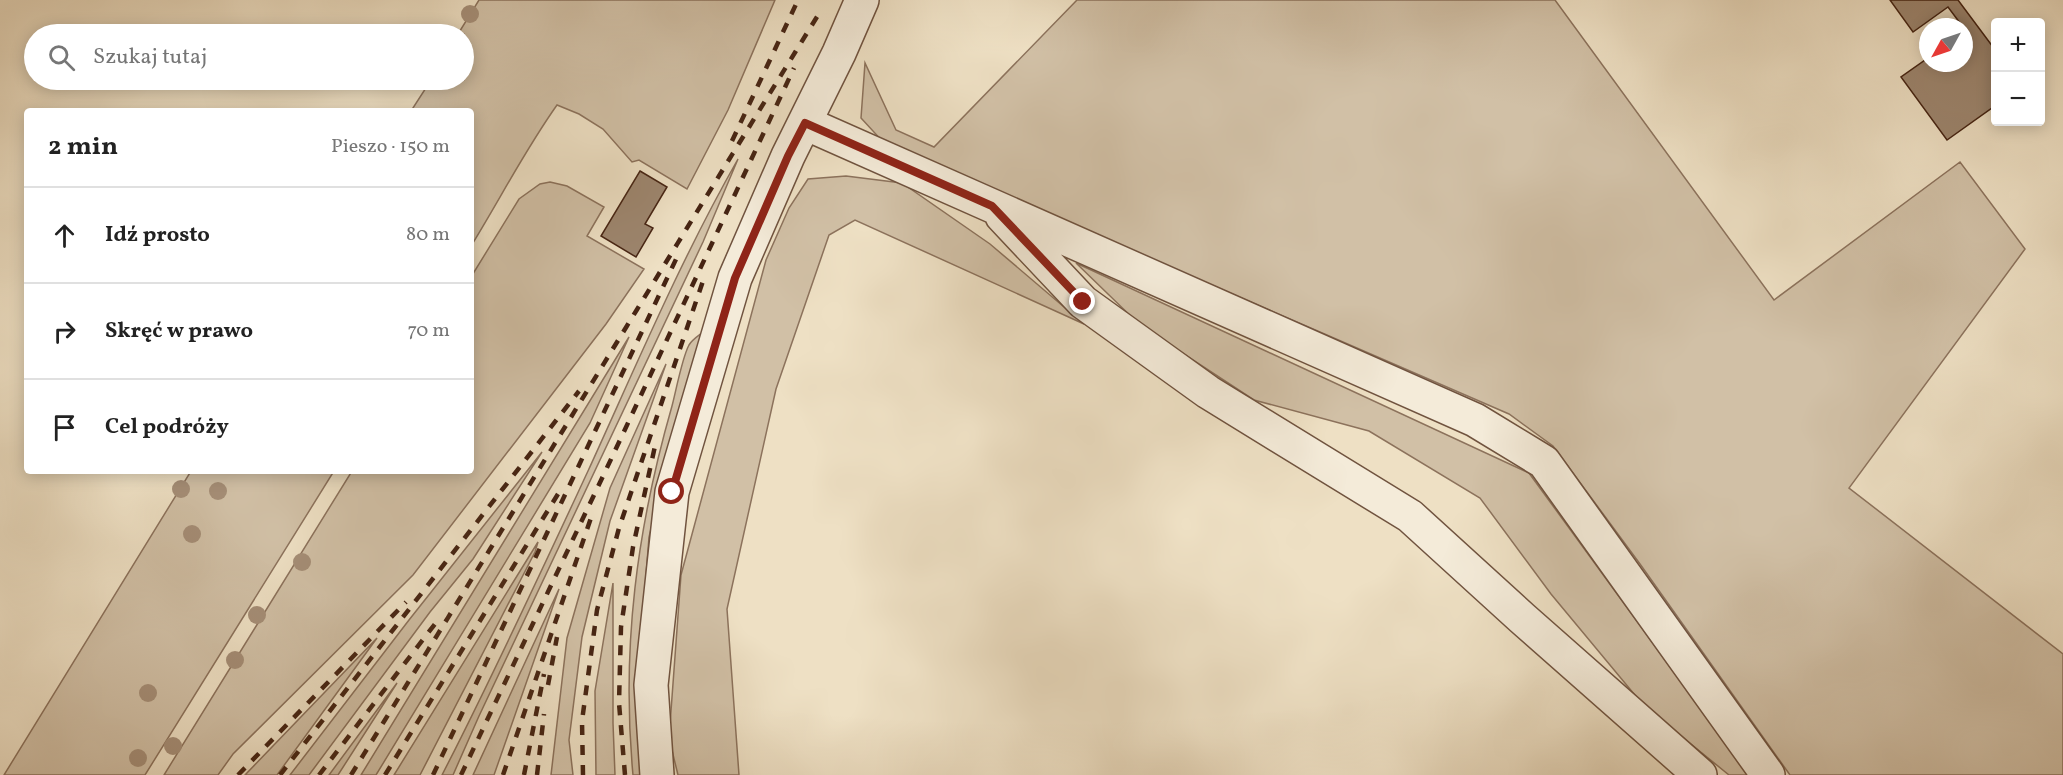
<!DOCTYPE html>
<html lang="pl">
<head>
<meta charset="utf-8">
<style>
	:root { --surface:#fff; --page:#f6f6f6; --text:#222; --muted:#767676; --line:#e0e0e0 }
	body { margin:0; font-family:Vollkorn,serif; background:var(--page); color:var(--text) }
	.controls { position:absolute; right:18px; top:18px; display:grid; overflow:hidden; border-radius:6px; box-shadow:0 3px 15px #0003 }
	.controls button { width:54px; height:54px; display:grid; place-items:center; padding:0; border:0; border-bottom:2px solid var(--line); background:var(--surface); color:var(--text); font:30px sans-serif }
	.compass { position:absolute; left:1919px; top:18px; width:54px; height:54px; border-radius:50%; background:var(--surface); box-shadow:0 3px 15px #0003; rotate:230deg }
	.stop { position:absolute; width:18px; height:18px; margin:-14px; border:4px solid #8f2418; border-radius:50%; background:#fff }
	.stop.end { background:#8f2418; border-color:#fff; box-shadow:0 2px 6px #0008 }
	.list { margin:0; padding:0; list-style:none }
	h2 { display:flex; justify-content:space-between; align-items:center; height:78px; margin:0; padding:0 24px; font-size:26px }
	h2 small { font-size:20px; font-weight:400; color:var(--muted) }
	.list li { display:grid; grid-template-columns:39px 1fr auto; gap:18px; align-items:center; box-sizing:border-box; height:96px; padding:0 24px; border-top:2px solid var(--line) }
	.list b { display:block; font-size:22px; white-space:nowrap }
	.list em { font-size:20px; font-style:normal; color:var(--muted) }
	.icon { flex:none; width:33px; height:33px; fill:none; stroke:currentColor; stroke-width:2; stroke-linecap:round; stroke-linejoin:round }
	.map { position:relative; flex:none; width:2063px; height:775px; overflow:hidden }
	.search { position:absolute; background:var(--surface); box-shadow:0 3px 15px #0003; left:24px; top:24px; width:450px; height:66px; display:flex; align-items:center; gap:15px; box-sizing:border-box; padding:0 21px; border-radius:33px; color:var(--muted); font-size:22px }
	.panel { position:absolute; background:var(--surface); box-shadow:0 3px 15px #0003; left:24px; top:108px; width:450px; height:366px; border-radius:6px }
	.map>svg:first-child { display:block }
</style>
</head>
<body>
<div class="map">
<svg width="2063" height="775" viewBox="0 0 2063 775">
	<rect width="100%" height="100%" fill="#eee0c4"/>
	<filter id="stains"><feTurbulence type="fractalNoise" baseFrequency=".00333" numOctaves="4"/><feColorMatrix values="0 0 0 0 .2 0 0 0 0 .09 0 0 0 0 .02 0 0 0 .5 -.17"/></filter>
	<radialGradient id="worn" r=".72"><stop offset=".6" stop-color="#630" stop-opacity="0"/><stop offset="1" stop-color="#630" stop-opacity=".3"/></radialGradient>
	<!-- green -->
	<path fill="#d1c0a6" stroke="#8c725c" stroke-width="1.5" d="M 479,0 L 775,0 L 728,110 L 687,189 L 639,160 L 632,162 L 603,129 L 579,114 L 557,105 C 525,150 500,199 471,246 L 471,111 L 411,111 L 431,80 L 464,80 L 464,34 L 458,34 Z
		M 1077,0 L 1555,0 L 1774,300 L 1960,162 L 2025,249 L 1849,488 L 2063,654 L 2063,775 L 1790,775 L 1640,564 L 1553,446 L 1509,414 L 884,143 L 861,118 L 865,63 L 896,130 L 934,147 Z
		M 738,159 L 703,242 L 479,716 L 453,775 L 442,775 C 493,676 541,572 588,471 C 636,366 681,259 738,159 Z
		M 846,176 L 902,183 L 990,244 L 1084,324 L 855,220 L 829,235 L 776,389 L 727,609 L 739,775 L 678,775 L 669,738 L 681,575 L 766,260 L 789,208 L 808,179 Z
		M 550,182 L 567,186 L 604,207 L 587,236 L 644,269 L 606,324 L 413,575 L 233,754 L 218,775 L 164,775 L 352,471 L 471,471 L 471,277 L 519,199 L 540,184 Z
		M 1076,263 L 1529,473 L 1749,775 L 1729,775 L 1644,706 L 1551,594 L 1480,498 L 1369,431 L 1254,400 L 1141,326 Z
		M 702,333 L 678,417 L 649,537 L 644,601 L 643,775 L 633,775 C 621,648 637,528 672,406 C 676,391 682,358 689,345 C 692,340 698,336 702,333 Z
		M 629,337 L 590,423 L 376,775 L 361,775 Z
		M 666,364 L 610,521 L 582,637 L 569,740 L 573,775 L 551,775 L 567,638 L 610,488 Z
		M 542,452 L 473,559 L 430,612 L 309,775 L 290,775 L 409,620 Z
		M 191,471 L 334,471 L 145,775 L 4,775 Z
		M 538,542 L 535,552 L 420,775 L 394,775 Z
		M 613,583 L 613,723 L 615,775 L 596,775 L 595,691 Z
		M 559,589 L 494,775 L 473,775 Z
		M 377,638 L 277,775 L 245,775 Z
		M 397,683 L 338,775 L 329,775 Z"/>
	<!-- building -->
	<path fill="#9d866f" stroke="#462413" stroke-width="1.5" d="M 1890,0 L 1958,0 L 1996,51 L 1996,105 L 1947,140 L 1901,77 L 1928,58 L 1928,63 L 1964,63 L 1964,32 L 1966,31 L 1948,7 L 1913,32 Z
		M 640,171 L 667,187 L 645,224 L 653,228 L 636,257 L 601,236 Z"/>
	<g fill="none" stroke-linecap="round" stroke-linejoin="round">
		<defs>
			<path id="minor" d="M 805,123 L 1475,420 L 1544,462 L 1768,775
				M 1002,216 L 1083,302 L 1208,392 L 1410,516 L 1522,618 L 1700,775
				M 657,775 L 651,685 L 672,492 L 735,278 L 788,156 L 839,53 L 862,0"/>
		</defs>
		<!-- minor casing -->
		<use href="#minor" stroke="#70533f" stroke-width="36"/>
		<!-- minor -->
		<use href="#minor" stroke="#f4ebd9" stroke-width="33"/>
		<!-- rail -->
		<path stroke="#462413" stroke-width="4.5" stroke-dasharray="10 10" stroke-linecap="butt" d="M 732,141 L 798,0
			M 548,685 L 557,637
			M 238,775 L 406,602
			M 280,775 L 579,391
			M 319,775 L 438,620
			M 351,775 C 508,521 663,266 820,12
			M 385,775 L 558,494
			M 433,775 L 678,255
			M 461,775 L 613,455 L 794,68
			M 503,775 L 593,512
			M 524,775 L 544,674
			M 537,775 L 544,714
			M 583,775 L 582,721 L 597,610 L 619,528 L 705,275
			M 625,775 L 619,703 L 621,627 L 633,547 L 655,446"/>
	</g>
	<!-- trees -->
	<g fill="#a58e77">
		<circle cx="470" cy="14" r="9"/>
		<circle cx="181" cy="489" r="9"/>
		<circle cx="218" cy="491" r="9"/>
		<circle cx="192" cy="534" r="9"/>
		<circle cx="302" cy="562" r="9"/>
		<circle cx="257" cy="615" r="9"/>
		<circle cx="235" cy="660" r="9"/>
		<circle cx="148" cy="693" r="9"/>
		<circle cx="173" cy="746" r="9"/>
		<circle cx="138" cy="758" r="9"/>
	</g>
	<g fill="none" stroke-linecap="round" stroke-linejoin="round">
		<!-- route -->
		<path stroke="#8f2418" stroke-width="8" d="M 672,492 L 735,278 L 788,156 L 805,123 L 992,206 L 1083,302"/>
	</g>
	<rect width="100%" height="100%" filter="url(#stains)"/>
	<rect width="100%" height="100%" fill="url(#worn)"/>
</svg>
<div class="controls">
<button>+</button>
<button>−</button>
</div>
<svg class="compass" viewBox="-18 -18 36 36"><path d="M0-13l5 13h-10z" fill="#e53935"/><path d="M0 13l5-13h-10z" fill="#767676"/></svg>
<div class="stop" style="left:672px;top:492px"></div>
<div class="stop end" style="left:1083px;top:302px"></div>
<div class="search"><svg class="icon" aria-label="search" viewBox="0 0 24 24"><circle cx="10" cy="10" r="6"/><path d="M15 15l6 6"/></svg>Szukaj tutaj</div>
<section class="panel">
<h2>2 min<small>Pieszo · 150 m</small></h2>
<ul class="list">
<li><svg class="icon" aria-label="ahead" viewBox="0 0 24 24"><path d="M12 20V5M6 11l6-6 6 6"/></svg><div><b>Idź prosto</b></div><em>80 m</em></li>
<li><svg class="icon" aria-label="right" viewBox="0 0 24 24"><path d="M7 20v-9h11M14 6l5 5-5 5"/></svg><div><b>Skręć w prawo</b></div><em>70 m</em></li>
<li><svg class="icon" aria-label="arrive" viewBox="0 0 24 24"><path d="M6 21V4h12l-3 4 3 4H6"/></svg><div><b>Cel podróży</b></div></li>
</ul>
</section>
</div>
</body>
</html>
